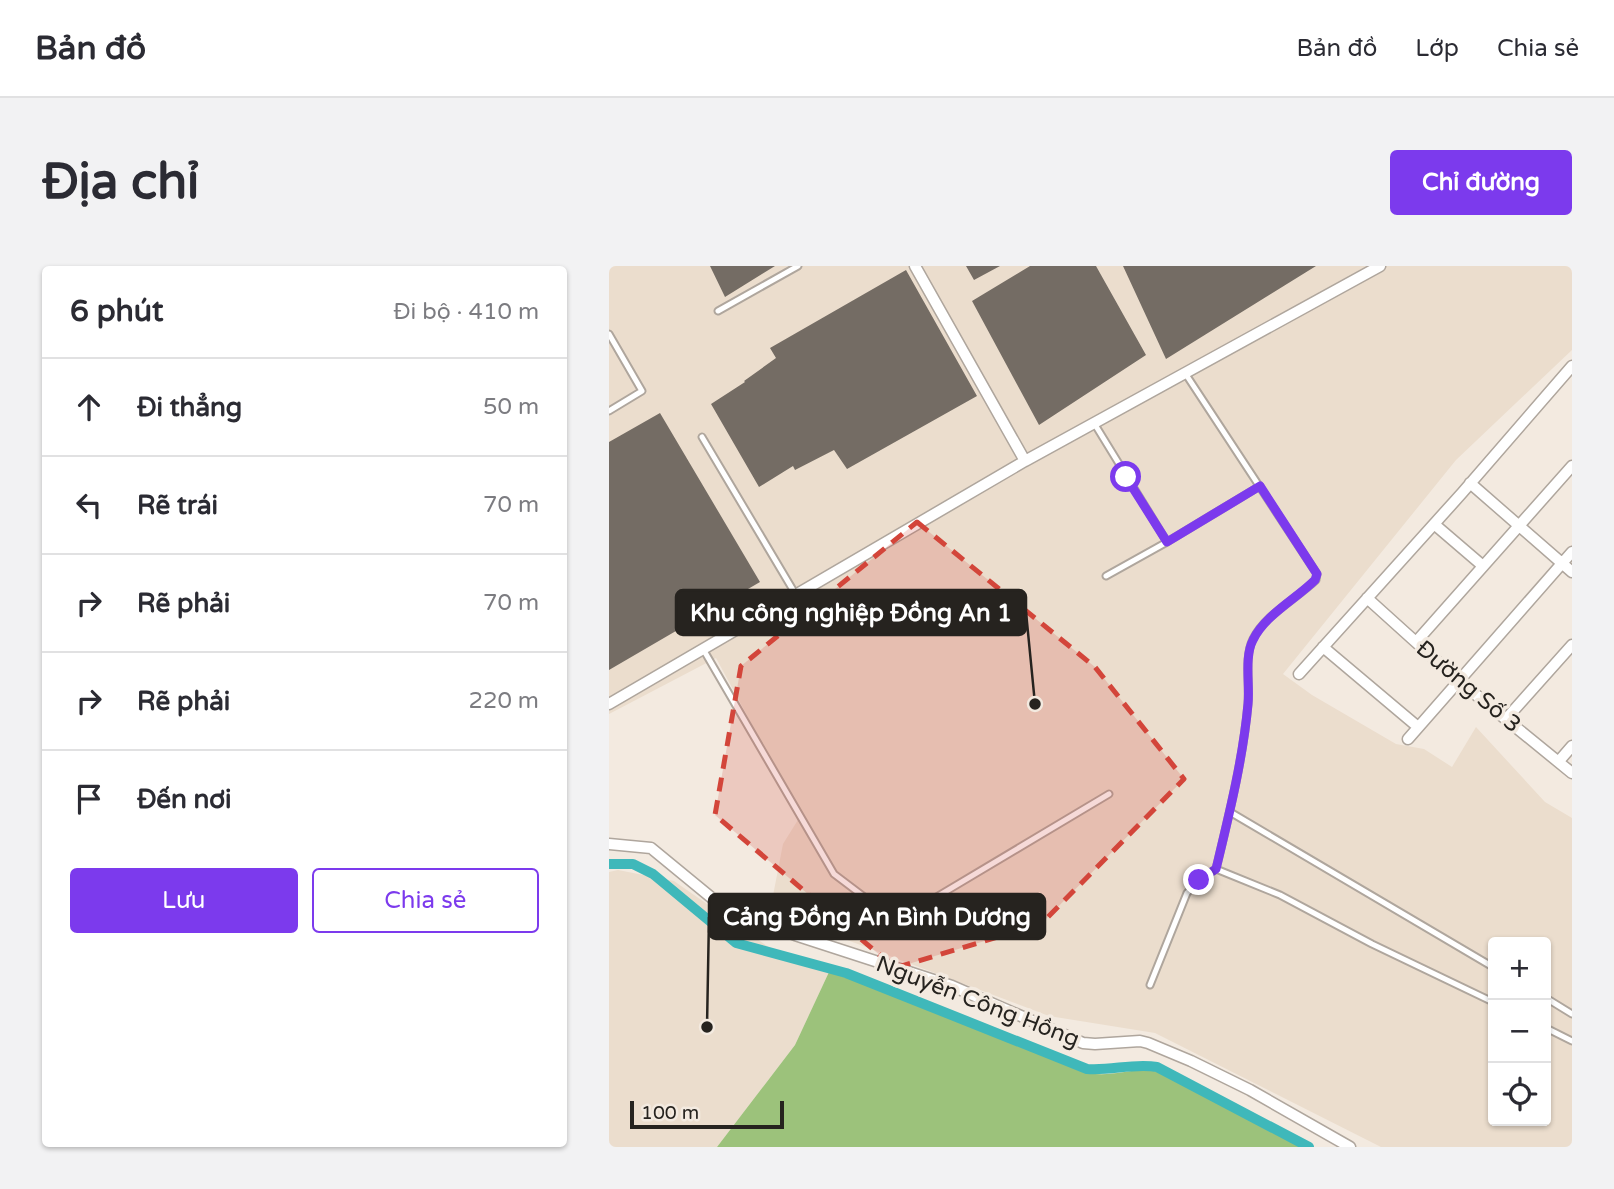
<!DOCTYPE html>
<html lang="vi">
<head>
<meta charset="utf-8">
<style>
	:root { --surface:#fff; --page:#f2f2f3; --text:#2b2b33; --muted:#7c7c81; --line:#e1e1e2; --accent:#7c3aed }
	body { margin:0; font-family:"Varela Round",sans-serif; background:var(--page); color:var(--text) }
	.controls { position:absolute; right:21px; bottom:21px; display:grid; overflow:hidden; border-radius:7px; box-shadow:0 2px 5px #0004 }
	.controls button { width:63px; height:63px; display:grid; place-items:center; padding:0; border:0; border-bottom:2px solid var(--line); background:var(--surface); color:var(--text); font:35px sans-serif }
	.scale { position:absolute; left:21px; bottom:18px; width:154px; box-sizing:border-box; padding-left:7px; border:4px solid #26231f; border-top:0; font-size:19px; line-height:24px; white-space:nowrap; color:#26231f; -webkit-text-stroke:5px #f3eae0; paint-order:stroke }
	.stop { position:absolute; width:21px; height:21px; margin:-16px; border:5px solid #7c3aed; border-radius:50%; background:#fff }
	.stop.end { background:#7c3aed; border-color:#fff; box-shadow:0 2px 7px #0008 }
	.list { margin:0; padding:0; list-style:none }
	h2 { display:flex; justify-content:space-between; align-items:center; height:91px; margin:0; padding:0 28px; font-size:30px }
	h2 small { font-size:23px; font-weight:400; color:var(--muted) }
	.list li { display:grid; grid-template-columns:46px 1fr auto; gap:21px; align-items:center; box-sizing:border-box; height:98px; padding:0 28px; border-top:2px solid var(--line) }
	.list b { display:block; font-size:26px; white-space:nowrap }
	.list em { font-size:23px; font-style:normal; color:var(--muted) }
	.actions { display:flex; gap:14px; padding:21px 28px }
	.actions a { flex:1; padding:16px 0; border:2px solid var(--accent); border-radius:7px; text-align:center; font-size:24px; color:var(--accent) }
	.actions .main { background:var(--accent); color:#fff }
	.icon { flex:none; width:38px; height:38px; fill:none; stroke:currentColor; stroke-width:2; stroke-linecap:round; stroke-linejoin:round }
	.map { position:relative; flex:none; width:963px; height:881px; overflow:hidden; border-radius:7px }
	header { display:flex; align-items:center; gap:42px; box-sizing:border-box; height:98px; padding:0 35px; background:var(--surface); border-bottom:2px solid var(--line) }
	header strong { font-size:33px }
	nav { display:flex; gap:38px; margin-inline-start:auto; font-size:24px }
	.intro { display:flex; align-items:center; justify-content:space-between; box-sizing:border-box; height:168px; padding:0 42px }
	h1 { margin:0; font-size:49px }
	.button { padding:18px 32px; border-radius:7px; background:var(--accent); color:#fff; font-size:24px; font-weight:700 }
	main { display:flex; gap:42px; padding:0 42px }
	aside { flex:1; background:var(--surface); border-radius:7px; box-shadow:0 2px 5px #0004 }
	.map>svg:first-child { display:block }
</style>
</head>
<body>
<header>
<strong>Bản đồ</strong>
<nav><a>Bản đồ</a><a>Lớp</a><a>Chia sẻ</a></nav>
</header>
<div class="intro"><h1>Địa chỉ</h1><a class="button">Chỉ đường</a></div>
<main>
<aside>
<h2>6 phút<small>Đi bộ · 410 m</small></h2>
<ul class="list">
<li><svg class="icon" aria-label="ahead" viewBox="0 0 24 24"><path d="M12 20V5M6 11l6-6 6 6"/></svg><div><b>Đi thẳng</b></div><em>50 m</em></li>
<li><svg class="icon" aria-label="left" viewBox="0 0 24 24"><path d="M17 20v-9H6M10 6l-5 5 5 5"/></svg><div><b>Rẽ trái</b></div><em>70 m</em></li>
<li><svg class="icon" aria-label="right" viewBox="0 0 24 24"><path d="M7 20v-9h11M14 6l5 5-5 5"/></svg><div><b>Rẽ phải</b></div><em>70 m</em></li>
<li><svg class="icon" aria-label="right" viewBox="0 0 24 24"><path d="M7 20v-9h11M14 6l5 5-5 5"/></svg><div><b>Rẽ phải</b></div><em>220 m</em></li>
<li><svg class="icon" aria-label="arrive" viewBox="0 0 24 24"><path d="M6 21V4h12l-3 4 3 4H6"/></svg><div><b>Đến nơi</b></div></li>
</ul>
<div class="actions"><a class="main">Lưu</a><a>Chia sẻ</a></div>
</aside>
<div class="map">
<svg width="963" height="881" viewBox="0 0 963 881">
	<rect width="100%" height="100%" fill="#f3eae0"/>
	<!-- built -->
	<path fill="#ebddcd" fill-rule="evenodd" d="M 0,0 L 963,0 L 963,84 L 847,194 L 674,408 L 703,429 L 787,478 L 815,483 L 843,501 L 867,461 L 936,536 L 963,552 L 963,881 L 772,881 L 546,767 L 440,750 L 161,645 L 174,578 L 192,549 L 107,392 L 0,448 ZM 884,676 L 937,676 L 937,855 L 884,855 Z
		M 9,604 L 65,615 L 181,696 L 220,706 L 186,779 L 108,881 L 0,881 L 0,606 Z"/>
	<!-- forest -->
	<path fill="#9cc27b" d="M 220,706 L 295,731 L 480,807 C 503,812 526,800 550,806 L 694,881 L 108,881 L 186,779 Z"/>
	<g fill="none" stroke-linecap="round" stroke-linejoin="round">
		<!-- canal -->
		<path stroke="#3fb8ba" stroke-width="10" d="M 0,598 L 24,598 L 44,608 L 127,677 L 237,707 L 478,803 C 502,805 524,797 548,801 L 700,881"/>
	</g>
	<!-- building -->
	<path fill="#746c64" d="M 101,0 L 166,0 L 116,31 Z
		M 357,0 L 391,0 L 365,14 Z
		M 421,0 L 487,0 L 537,89 L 430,159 L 363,35 Z
		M 514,0 L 707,0 L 557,93 Z
		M 297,4 L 368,130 L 238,203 L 225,184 L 186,204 L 184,200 L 150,221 L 102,138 L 136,116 L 135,115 L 167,92 L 161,82 Z
		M 51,147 L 151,316 L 0,404 L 0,176 Z"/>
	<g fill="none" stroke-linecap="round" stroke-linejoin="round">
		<defs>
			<path id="service" d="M 109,45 L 189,0
				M 0,68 L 33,125 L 0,145
				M 576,107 L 708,308 L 707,314 C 687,333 656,349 644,373 C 635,391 641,419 639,438 C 634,493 620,549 607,603
				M 485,157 L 558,276
				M 93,171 L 187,329
				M 497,310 L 558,276 L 651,220
				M 94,383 L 225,608 L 262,636 L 284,645 L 299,645 L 309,642 L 500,528
				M 621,546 L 884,701
				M 541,719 L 578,627 L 590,614 L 607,603 L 671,629 L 763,678 L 884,736
				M 937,732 L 963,748
				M 937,762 L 963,775"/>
			<path id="minor" d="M 306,0 L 416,195
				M 861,217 L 963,306
				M 825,258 L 874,300
				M 758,332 L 850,415 L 963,507
				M 807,376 L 963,200
				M 714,381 L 809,461
				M 690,408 L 853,227 L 963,100
				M 0,438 L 416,195 L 771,0
				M 897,453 L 963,379
				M 799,473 L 963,286
				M 950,495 L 963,480
				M 0,578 L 42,582 L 115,642 L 186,669 L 343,720 L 474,777 L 486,778 L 531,775 L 539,777 L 582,795 L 641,824 L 741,881"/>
		</defs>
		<!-- service casing -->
		<use href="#service" stroke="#afa69d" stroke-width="9"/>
		<!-- minor casing -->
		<use href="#minor" stroke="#afa69d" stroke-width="13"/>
		<!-- service -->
		<use href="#service" stroke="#fff" stroke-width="5"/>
		<!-- minor -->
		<use href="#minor" stroke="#fff" stroke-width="10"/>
	</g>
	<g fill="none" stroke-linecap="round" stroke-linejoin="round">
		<!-- route -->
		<path stroke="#7c3aed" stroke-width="9" d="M 517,211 L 558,276 L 651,220 L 708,308 L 706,314 C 687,333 656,349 644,374 C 635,391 641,419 639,438 C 634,493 620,549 607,603 L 590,614"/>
	</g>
	<!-- marked area -->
	<path fill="#d3453a" fill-opacity="0.2" stroke="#d3453a" stroke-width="5" stroke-dasharray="14 9" stroke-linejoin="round" d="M 308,256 L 486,401 L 575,513 L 432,658 L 286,702 L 106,549 L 132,400 Z"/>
	<g text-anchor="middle" stroke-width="7" stroke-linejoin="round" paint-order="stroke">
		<!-- street labels -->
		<g font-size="23" fill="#26231f" stroke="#f3eae0">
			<text transform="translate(860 420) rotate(40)" y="8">Đường Số 3</text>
			<text transform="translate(369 735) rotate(21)" y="8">Nguyễn Công Hồng</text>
		</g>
	</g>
	<!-- callouts -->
	<path fill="none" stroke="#26231f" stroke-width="2.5" d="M426 438L417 346M98 761L100 651"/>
	<g fill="#26231f" stroke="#f3eae0" stroke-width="2.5">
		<circle cx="426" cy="438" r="7"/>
		<circle cx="98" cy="761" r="7"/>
	</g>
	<g fill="#26231f" stroke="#26231f" stroke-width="2.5">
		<rect x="67" y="324" width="350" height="45" rx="7"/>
		<rect x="100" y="628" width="336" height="45" rx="7"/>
	</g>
	<g font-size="24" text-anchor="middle" font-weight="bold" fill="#fff">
		<text x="242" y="355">Khu công nghiệp Đồng An 1</text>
		<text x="268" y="659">Cảng Đồng An Bình Dương</text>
	</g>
</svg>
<div class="controls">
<button>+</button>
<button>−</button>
<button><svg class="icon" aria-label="locate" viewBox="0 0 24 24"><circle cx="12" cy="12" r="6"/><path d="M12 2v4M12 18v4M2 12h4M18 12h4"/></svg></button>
</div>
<div class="scale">100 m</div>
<div class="stop" style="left:517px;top:211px"></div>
<div class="stop end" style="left:590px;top:614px"></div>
</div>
</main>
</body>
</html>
